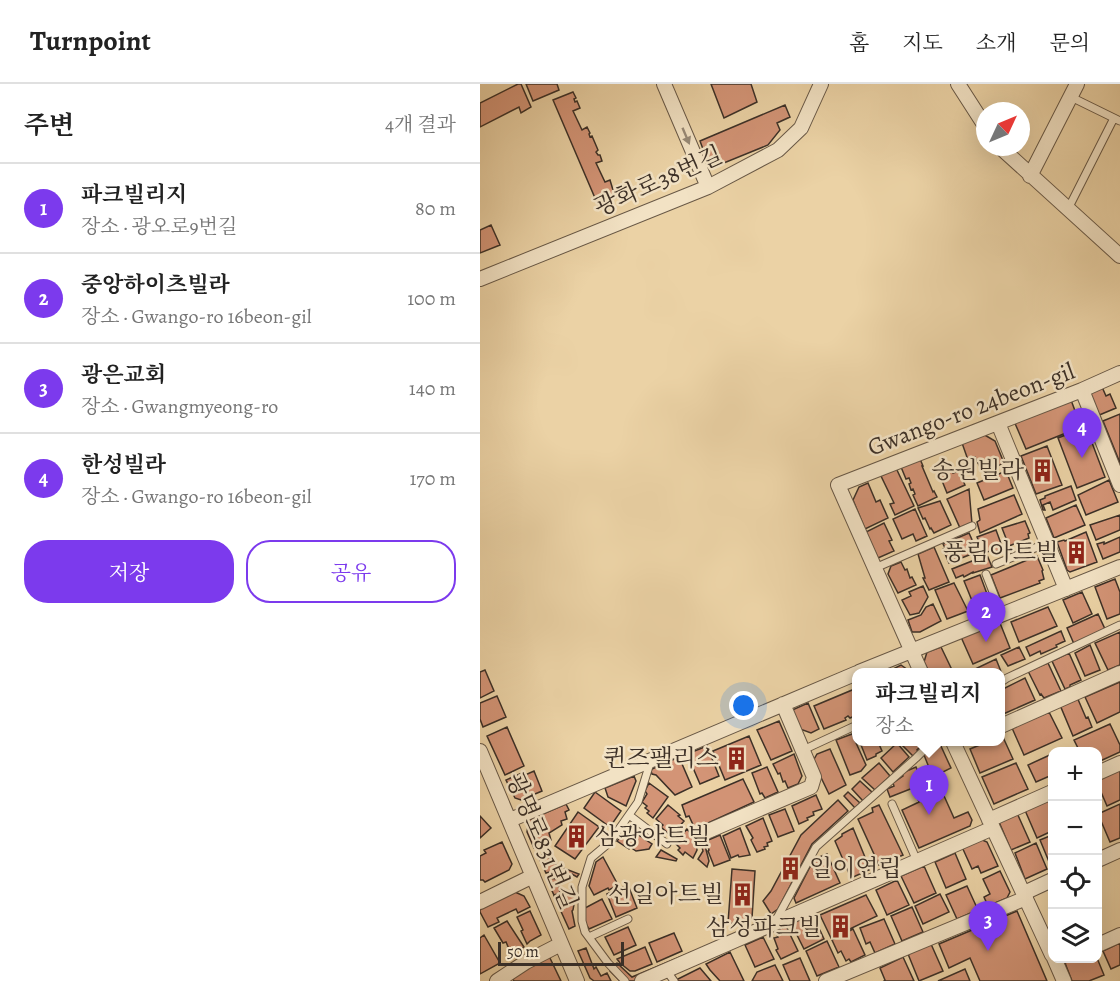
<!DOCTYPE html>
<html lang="ko">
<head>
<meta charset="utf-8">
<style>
	:root { --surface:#fff; --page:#f2f2f2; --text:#222; --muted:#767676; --line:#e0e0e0; --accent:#7c3aed }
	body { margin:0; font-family:Alegreya,"Noto Serif KR",serif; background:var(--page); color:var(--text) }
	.controls { position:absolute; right:18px; bottom:18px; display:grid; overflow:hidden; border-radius:12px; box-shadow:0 6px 24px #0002 }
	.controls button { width:54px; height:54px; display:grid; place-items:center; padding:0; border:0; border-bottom:2px solid var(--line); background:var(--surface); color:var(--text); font:30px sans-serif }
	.compass { position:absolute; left:496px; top:18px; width:54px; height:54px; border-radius:50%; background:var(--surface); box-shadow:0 6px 24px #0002; rotate:46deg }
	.scale { position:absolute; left:18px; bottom:15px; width:126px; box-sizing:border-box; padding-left:6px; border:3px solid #3c3027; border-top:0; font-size:16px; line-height:21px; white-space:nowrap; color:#3c3027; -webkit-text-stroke:4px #f2e2c4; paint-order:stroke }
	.you { position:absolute; left:264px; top:622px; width:21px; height:21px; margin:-15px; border:4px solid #fff; border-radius:50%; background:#1a73e8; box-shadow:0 0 0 9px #1a73e833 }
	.badge { display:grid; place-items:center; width:39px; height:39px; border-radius:50%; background:var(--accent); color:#fff; font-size:20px; font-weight:700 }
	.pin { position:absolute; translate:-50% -50px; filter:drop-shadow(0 2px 3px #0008) }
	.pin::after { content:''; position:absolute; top:32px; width:21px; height:18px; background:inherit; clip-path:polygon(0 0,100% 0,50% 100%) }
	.popup { position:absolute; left:372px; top:584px; width:153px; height:78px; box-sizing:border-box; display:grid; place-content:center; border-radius:12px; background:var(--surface); filter:drop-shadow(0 2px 4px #0005); font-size:20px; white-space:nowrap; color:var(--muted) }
	.popup b { font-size:22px; color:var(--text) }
	.popup::after { content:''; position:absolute; left:50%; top:100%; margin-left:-12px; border:12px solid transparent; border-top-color:var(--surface) }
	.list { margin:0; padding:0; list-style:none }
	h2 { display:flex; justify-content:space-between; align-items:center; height:78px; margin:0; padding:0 24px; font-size:26px }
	h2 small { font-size:20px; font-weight:400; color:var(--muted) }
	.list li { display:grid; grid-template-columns:39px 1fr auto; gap:18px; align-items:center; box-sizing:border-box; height:90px; padding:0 24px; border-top:2px solid var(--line) }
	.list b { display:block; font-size:22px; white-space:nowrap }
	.list p { margin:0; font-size:20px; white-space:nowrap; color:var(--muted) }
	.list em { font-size:20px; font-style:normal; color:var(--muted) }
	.actions { display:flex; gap:12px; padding:18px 24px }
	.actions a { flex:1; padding:14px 0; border:2px solid var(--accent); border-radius:24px; text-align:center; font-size:21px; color:var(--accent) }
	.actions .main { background:var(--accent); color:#fff }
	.icon { flex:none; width:33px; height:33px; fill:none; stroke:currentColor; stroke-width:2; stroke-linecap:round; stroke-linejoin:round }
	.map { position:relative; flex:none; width:640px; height:897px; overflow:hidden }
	header { display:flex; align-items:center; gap:36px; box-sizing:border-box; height:84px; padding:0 30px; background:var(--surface); border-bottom:2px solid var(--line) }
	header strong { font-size:28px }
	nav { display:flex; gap:33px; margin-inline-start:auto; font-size:21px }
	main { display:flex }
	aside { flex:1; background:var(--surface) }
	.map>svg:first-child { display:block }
</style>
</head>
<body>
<header>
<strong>Turnpoint</strong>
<nav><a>홈</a><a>지도</a><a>소개</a><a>문의</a></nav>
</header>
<main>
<aside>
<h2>주변<small>4개 결과</small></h2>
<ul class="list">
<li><span class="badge">1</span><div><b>파크빌리지</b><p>장소 · 광오로9번길</p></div><em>80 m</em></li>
<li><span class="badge">2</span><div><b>중앙하이츠빌라</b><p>장소 · Gwango-ro 16beon-gil</p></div><em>100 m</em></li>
<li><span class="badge">3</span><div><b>광은교회</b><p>장소 · Gwangmyeong-ro</p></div><em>140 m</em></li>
<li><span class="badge">4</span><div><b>한성빌라</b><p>장소 · Gwango-ro 16beon-gil</p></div><em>170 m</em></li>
</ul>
<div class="actions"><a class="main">저장</a><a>공유</a></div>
</aside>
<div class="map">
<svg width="640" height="897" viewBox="0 0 640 897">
	<rect width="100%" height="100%" fill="#ebd2a5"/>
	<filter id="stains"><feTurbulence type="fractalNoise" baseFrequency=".00333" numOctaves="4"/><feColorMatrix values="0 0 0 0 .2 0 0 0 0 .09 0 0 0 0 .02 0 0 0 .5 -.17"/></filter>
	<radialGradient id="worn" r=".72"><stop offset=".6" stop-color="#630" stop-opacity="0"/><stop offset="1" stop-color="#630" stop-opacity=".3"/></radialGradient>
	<!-- building -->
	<path fill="#d39476" stroke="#3c3027" stroke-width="1.5" d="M 38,0 L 41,0 L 51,23 L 41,29 L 39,23 L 0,43 L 0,19 Z
		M 46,0 L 77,0 L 79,6 L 53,17 Z
		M 231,0 L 271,0 L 277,18 L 244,34 Z
		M 93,8 L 96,14 L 94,15 L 95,18 L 97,17 L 100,24 L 93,27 L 102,46 L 107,43 L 110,49 L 109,50 L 110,53 L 112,52 L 118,66 L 116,68 L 118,71 L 120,71 L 122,77 L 116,79 L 125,98 L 130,96 L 133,106 L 136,105 L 139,112 L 118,121 L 73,16 Z
		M 305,21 L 310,33 L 297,39 L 300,46 L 288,61 L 239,81 L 227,76 L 220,57 Z
		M 11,141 L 20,161 L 0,169 L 0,146 Z
		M 622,303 L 626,312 L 630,310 L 636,324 L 617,332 L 608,310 Z
		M 591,316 L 601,343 L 546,365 L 534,337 Z
		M 640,330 L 640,379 L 623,337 Z
		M 606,343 L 625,393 L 597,404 L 578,354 Z
		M 503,350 L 515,357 L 524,379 L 503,389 L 495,373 L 488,376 L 482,359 Z
		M 567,362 L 582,401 L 556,410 L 541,372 Z
		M 440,375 L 443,382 L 442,382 L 453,408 L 454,407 L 457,413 L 438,422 L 433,411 L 435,410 L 433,405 L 431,406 L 429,400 L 431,399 L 429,394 L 426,395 L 421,383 Z
		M 461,380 L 464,385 L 470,383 L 473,389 L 479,387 L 485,401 L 467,409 L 456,382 Z
		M 416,384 L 434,422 L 415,431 L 410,420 L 414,419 L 401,392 Z
		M 526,387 L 533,404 L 504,416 L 497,399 Z
		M 629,396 L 638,418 L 606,431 L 598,411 Z
		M 388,399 L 396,418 L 400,416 L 408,434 L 385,445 L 373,416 L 379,403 Z
		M 591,402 L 596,416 L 573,426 L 570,418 L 563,421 L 565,426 L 563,426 L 560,416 L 565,414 L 565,412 Z
		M 489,405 L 492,440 L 480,444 L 467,415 Z
		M 534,411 L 542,430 L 500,449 L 497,438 L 500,436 L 498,425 Z
		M 460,417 L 471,441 L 454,449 L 451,444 L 450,445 L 445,434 L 443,435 L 438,424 Z
		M 596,421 L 605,441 L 574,454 L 566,434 Z
		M 435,425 L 447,452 L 436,457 L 433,450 L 422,455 L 413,435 Z
		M 640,431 L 640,446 L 616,456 L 610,441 Z
		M 545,437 L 550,449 L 548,450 L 549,454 L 529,462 L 522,444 Z
		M 404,439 L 412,456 L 409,457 L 414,467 L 398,474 L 386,448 Z
		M 516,446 L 523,465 L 512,469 L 511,467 L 506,468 L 504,464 L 502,465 L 497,453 Z
		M 606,448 L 617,478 L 590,488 L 587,486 L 577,458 L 584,456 L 585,457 Z
		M 489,449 L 493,458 L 491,459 L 492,462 L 491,462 L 494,469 L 469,479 L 463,465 L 465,464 L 463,460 Z
		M 640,453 L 640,468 L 623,475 L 617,460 L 624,458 L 624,460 Z
		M 454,463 L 469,498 L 449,506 L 443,494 L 445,494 L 438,470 Z
		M 502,470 L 503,473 L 507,471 L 512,483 L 493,489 L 493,488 L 484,493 L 483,491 L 476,494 L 472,485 L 497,475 L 496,473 Z
		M 557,472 L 563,486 L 562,487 L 564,495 L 559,497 L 560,499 L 520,514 L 511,491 Z
		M 421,478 L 425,486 L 427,485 L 430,494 L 432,493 L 436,501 L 418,509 L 408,490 L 411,482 Z
		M 500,491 L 510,518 L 495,524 L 484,497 Z
		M 635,495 L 640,508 L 640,530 L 627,535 L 615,503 Z
		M 474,499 L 488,527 L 467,535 L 455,506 Z
		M 443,502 L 448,513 L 439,529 L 430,531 L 422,516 L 431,512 L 429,508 Z
		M 602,508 L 612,530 L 593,539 L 583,516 Z
		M 453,520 L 461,537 L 440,548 L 432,548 L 428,536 L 441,531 L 446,523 Z
		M 568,523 L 577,542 L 539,558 L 531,538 Z
		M 618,530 L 625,545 L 594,560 L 587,544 Z
		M 520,539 L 530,564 L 493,580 L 481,553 Z
		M 581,547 L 585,557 L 576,561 L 577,563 L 561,570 L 560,567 L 550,572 L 546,563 Z
		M 640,548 L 640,581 L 628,586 L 615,559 Z
		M 610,561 L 620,586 L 605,592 L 595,569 Z
		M 461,563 L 473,588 L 449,588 L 444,578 L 447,568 Z
		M 539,563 L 545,575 L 528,582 L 521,571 Z
		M 589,569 L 601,596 L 590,601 L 590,603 L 585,605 L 572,577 Z
		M 516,575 L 522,590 L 521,591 L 521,588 L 497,588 L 495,585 Z
		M 568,579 L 581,607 L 564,614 L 561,610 L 560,611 L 548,587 Z
		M 421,581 L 428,586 L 429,588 L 407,588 Z
		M 5,586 L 14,607 L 0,614 L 0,588 Z
		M 545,594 L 555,616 L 521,631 L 521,606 Z
		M 640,598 L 640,628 L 617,639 L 605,613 Z
		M 377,604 L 377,631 L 370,634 L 368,632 L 365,634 L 366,636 L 344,645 L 334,622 Z
		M 17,612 L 26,633 L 3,643 L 0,635 L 0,619 Z
		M 597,613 L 606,634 L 608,633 L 612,643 L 593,652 L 580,621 Z
		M 328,619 L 339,645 L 331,649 L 320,645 L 310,627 Z
		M 569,628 L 582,654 L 544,671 L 532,644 Z
		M 299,637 L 312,667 L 291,676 L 277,646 Z
		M 630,640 L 640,661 L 640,668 L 618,678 L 618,668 L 600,668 L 594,656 Z
		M 27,643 L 44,682 L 25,691 L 7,652 Z
		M 372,650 L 386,681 L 381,687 L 370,691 L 356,656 Z
		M 522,651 L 533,675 L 500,689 L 490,665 L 502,660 L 501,658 L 521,658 L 521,652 Z
		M 269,652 L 281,681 L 245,696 L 233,667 Z
		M 381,658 L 398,658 L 402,667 L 396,670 L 396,672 L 387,676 L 381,661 L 382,660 Z
		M 419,658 L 445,658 L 437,666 L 440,668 L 434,673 Z
		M 417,659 L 429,673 L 413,688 L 401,674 Z
		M 460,660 L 471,684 L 461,689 L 460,687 L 452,691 L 444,671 L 449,665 Z
		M 227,662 L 239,692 L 220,700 L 207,670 Z
		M 350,665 L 366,701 L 349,710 L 333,677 L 337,670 Z
		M 314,670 L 322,692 L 318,700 L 308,704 L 305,697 L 303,698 L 300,689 L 298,690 L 293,680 Z
		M 572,670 L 572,691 L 556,698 L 548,681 Z
		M 199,673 L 212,703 L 195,711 L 176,691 L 172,690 L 171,687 L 172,685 Z
		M 399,679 L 410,692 L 395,706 L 382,694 Z
		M 536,679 L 548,705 L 514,720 L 502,693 Z
		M 287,683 L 298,708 L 285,714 L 282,709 L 280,710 L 272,689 Z
		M 436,683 L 443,700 L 410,713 L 407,705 L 414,702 L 413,699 L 423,692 L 422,689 Z
		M 640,684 L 640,716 L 627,722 L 618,701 L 618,694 Z
		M 54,687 L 62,707 L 41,716 L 35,714 L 26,696 L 42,689 L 43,692 Z
		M 154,692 L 156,697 L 146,722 L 128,713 L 125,704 Z
		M 263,695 L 274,718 L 215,745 L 209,732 L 206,733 L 202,721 Z
		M 380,697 L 393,709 L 383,717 L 372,705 Z
		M 169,699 L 188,713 L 173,734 L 167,729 L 169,727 L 165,724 L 167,722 L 162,718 L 167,710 L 165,707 Z
		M 460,703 L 474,734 L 488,728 L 492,736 L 490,742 L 439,764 L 422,726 L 439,718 L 437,713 Z
		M 115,708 L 141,727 L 130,743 L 104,724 Z
		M 368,708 L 380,719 L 375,724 L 364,712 Z
		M 336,711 L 342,725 L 333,728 L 334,731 L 327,734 L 328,736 L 319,740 L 312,722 Z
		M 567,714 L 572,727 L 572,747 L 557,754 L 544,724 Z
		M 358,716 L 368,727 L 332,760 L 298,825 L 291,830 L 283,817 L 291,807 L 321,751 Z
		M 86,720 L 89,726 L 85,728 L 87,735 L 81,737 L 82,741 L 69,749 L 71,756 L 54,764 L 47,748 L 49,736 Z
		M 640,720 L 640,754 L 630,758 L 618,730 Z
		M 188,721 L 200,731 L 198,732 L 204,737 L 191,752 L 181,743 L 183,741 L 176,735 Z
		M 399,721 L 423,771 L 399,781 L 378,735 L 393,728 L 392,724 Z
		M 305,725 L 314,747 L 298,753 L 289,731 Z
		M 98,728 L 119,743 L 95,775 L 75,762 Z
		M 537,729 L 550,758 L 531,766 L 519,738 Z
		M 0,732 L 11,744 L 0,754 Z
		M 283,734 L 292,757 L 287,759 L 288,762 L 284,763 L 285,765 L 277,768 L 271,756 L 273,754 L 266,742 Z
		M 148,744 L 172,760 L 169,765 L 156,767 L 150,763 L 149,765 L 137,757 Z
		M 260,744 L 270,771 L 259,773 L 258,771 L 251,774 L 243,752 Z
		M 373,744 L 387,778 L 385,778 L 389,786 L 371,794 L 355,757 L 362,752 L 362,750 Z
		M 207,745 L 216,756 L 217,766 L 213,774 L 205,768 L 203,771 L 198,766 L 200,764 L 195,759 Z
		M 240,751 L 250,776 L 234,782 L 228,767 L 229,766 L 226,757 Z
		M 572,751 L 572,785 L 560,756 Z
		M 500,755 L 507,758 L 518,782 L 501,789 L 498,782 L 492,785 L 482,763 Z
		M 22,758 L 32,780 L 29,786 L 5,798 L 3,796 L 0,796 L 0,772 L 6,769 L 4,766 Z
		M 224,758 L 229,777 L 227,783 L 218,775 L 223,767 L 221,759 Z
		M 556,759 L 567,785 L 545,795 L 535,769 Z
		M 181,766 L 197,775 L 196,777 L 176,773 Z
		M 475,769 L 486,795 L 466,804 L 455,778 Z
		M 65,770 L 78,782 L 99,790 L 97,793 L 92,790 L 84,793 L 74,787 L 66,789 L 58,772 Z
		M 347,770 L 360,799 L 316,819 L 314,814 L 334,775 Z
		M 123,773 L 138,801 L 129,806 L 128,804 L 114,811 L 109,802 L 116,778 Z
		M 444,782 L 456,809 L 434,819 L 421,792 Z
		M 252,785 L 275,787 L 272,834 L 262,840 L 248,839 Z
		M 520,787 L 530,808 L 527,814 L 508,822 L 504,813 L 510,810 L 503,795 Z
		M 66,794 L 78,795 L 80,809 L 74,811 Z
		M 417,796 L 429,821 L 407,831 L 396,806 Z
		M 148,801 L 157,824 L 136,833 L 127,810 Z
		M 487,802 L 498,826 L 477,835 L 466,811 Z
		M 94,805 L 96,809 L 93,826 L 92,827 L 95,842 L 89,845 L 74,812 Z
		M 35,808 L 44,812 L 50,823 L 38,829 L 36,825 L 17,834 L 19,838 L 8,843 L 0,828 L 0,825 Z
		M 460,810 L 469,828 L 443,840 L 435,822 Z
		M 386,811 L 397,832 L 351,854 L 340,831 Z
		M 122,815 L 132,835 L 109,845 L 104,837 L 105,824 Z
		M 432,823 L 443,848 L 422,857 L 411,832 Z
		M 50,827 L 61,851 L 50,857 L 47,860 L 41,847 L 43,846 L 37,833 Z
		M 537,827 L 567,897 L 500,897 L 490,874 L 469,884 L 459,860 Z
		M 332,829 L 344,855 L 324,865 L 311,839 Z
		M 404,835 L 415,860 L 395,869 L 390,858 L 386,860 L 380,844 Z
		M 27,837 L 44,863 L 34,869 L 30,864 L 29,865 L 26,858 L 23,859 L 14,844 Z
		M 306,842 L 318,867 L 301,875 L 296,866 L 298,865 L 294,854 L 298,853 L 295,847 Z
		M 148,843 L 156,861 L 134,871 L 125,853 Z
		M 373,845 L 385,871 L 371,878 L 369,875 L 366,877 L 361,867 L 358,869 L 352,856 Z
		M 194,849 L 202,867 L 177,878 L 169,859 Z
		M 4,851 L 20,879 L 0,890 L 0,854 Z
		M 283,853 L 294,875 L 275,883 L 265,861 Z
		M 347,857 L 359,883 L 337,892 L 326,867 Z
		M 640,859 L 640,881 L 631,885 L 623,867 Z
		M 451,860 L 463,887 L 439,897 L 428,870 Z
		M 165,863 L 172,880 L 155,887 L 150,887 L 140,879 L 137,875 Z
		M 106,864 L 114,885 L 116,883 L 121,892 L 127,889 L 131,897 L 114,897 L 110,894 L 98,867 Z
		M 212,868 L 217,880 L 178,897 L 140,897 L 130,887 L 137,879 L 152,893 Z
		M 250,868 L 264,897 L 240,897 L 230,886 L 226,880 Z
		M 69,872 L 81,897 L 34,897 L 32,893 Z
		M 423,873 L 434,897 L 404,897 L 405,896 L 400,884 Z
		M 320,874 L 330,897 L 310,897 L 303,881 Z
		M 596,874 L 617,874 L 624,891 L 609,897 L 592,897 L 585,879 Z
		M 295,881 L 303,897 L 272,897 L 277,888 Z
		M 220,884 L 231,897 L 197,897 L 196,896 Z
		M 485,885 L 490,897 L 458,897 Z"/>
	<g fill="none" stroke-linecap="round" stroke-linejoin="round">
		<defs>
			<path id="lane" d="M 591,13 L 640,37
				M 588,125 L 634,34
				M 516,480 L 567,459
				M 395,484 L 492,442
				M 506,490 L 522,531
				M 521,598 L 527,594 L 640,541
				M 323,666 L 377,641
				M 412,720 L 437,777
				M 149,731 L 187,760
				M 296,836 L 336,763 L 436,674 L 452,658
				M 109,853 L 148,835
				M 186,886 L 194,897
				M 145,897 L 128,879 L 105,848 L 102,837 L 102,803 L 111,774 L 130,758 L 158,718 L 170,679"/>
			<path id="street" d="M 184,0 L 228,103
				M 478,0 L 505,42
				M 520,63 L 640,172
				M 550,92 L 597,0
				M 0,195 L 228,103 L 298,66 L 321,44 L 341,0
				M 602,306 L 640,401
				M 518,339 L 586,505
				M 379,588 L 640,483
				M 441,588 L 358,401 L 602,306 L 640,289
				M 521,642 L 640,589
				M 473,658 L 572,871
				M 0,667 L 97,897
				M 618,689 L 640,679
				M 30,736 L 377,589
				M 509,736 L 572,708
				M 226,748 L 331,703 L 334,693 L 303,620
				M 618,776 L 640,766
				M 544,809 L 572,796
				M 0,818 L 53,792
				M 618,861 L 640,851
				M 574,874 L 584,897
				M 17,897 L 46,878 L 81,860
				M 162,897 L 513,744
				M 346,897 L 546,814"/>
		</defs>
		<!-- lane casing -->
		<use href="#lane" stroke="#685846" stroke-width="9"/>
		<!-- street casing -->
		<use href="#street" stroke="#685846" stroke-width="16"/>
		<!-- lane -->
		<use href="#lane" stroke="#f2e2c4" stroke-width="7"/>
		<!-- street -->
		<use href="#street" stroke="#f2e2c4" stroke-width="14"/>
	</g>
	<!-- one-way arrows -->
	<defs><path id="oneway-solid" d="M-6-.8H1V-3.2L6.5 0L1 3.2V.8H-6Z" transform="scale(1.5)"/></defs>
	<use fill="#978976" href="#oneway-solid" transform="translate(206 52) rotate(67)"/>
	<!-- icons -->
	<defs>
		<symbol id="building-bare" viewBox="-9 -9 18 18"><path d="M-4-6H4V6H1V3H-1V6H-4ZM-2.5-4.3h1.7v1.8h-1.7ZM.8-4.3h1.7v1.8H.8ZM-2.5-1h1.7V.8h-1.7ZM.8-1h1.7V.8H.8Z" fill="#8f2418" stroke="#f2e2c4" stroke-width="2.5" paint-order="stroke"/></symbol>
	</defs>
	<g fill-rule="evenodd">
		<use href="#building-bare" x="546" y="370" width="33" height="33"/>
		<use href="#building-bare" x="580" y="452" width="33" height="33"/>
		<use href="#building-bare" x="240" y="658" width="33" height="33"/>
		<use href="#building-bare" x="80" y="736" width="33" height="33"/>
		<use href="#building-bare" x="294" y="768" width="33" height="33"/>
		<use href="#building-bare" x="246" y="794" width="33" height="33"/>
		<use href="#building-bare" x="344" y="826" width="33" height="33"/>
	</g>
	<g text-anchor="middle" stroke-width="5" stroke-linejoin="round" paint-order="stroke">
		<!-- street labels -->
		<g font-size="24" fill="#3c3027" stroke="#f2e2c4">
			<text transform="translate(178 97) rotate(-24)" y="8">광화로38번길</text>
			<text transform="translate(491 325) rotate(-21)" y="8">Gwango-ro 24beon-gil</text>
			<text transform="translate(62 757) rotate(67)" y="8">광명로831번길</text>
		</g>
		<!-- poi labels -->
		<g font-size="24" fill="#3c3027" stroke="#f2e2c4" text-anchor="end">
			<text x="544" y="394">송원빌라</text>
			<text x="579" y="476">풍림아트빌</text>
			<text x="239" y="682">퀸즈팰리스</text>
			<text x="115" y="760" text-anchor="start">삼광아트빌</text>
			<text x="329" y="792" text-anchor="start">일이연립</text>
			<text x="244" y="818">선일아트빌</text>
			<text x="342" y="851">삼성파크빌</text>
		</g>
	</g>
	<rect width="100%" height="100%" filter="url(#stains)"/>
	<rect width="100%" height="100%" fill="url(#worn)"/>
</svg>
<div class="controls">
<button>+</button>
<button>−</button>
<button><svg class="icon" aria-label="locate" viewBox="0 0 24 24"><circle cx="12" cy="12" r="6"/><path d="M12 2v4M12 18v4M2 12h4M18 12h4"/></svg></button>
<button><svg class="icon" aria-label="layers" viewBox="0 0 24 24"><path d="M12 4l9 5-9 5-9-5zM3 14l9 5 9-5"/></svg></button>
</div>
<svg class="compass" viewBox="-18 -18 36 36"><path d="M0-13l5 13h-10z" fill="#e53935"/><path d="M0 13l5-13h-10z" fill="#767676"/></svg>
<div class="scale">50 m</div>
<div class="you"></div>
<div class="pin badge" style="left:449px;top:731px">1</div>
<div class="popup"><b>파크빌리지</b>장소</div>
<div class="pin badge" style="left:506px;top:558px">2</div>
<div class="pin badge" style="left:508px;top:867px">3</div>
<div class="pin badge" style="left:602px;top:374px">4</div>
</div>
</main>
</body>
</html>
